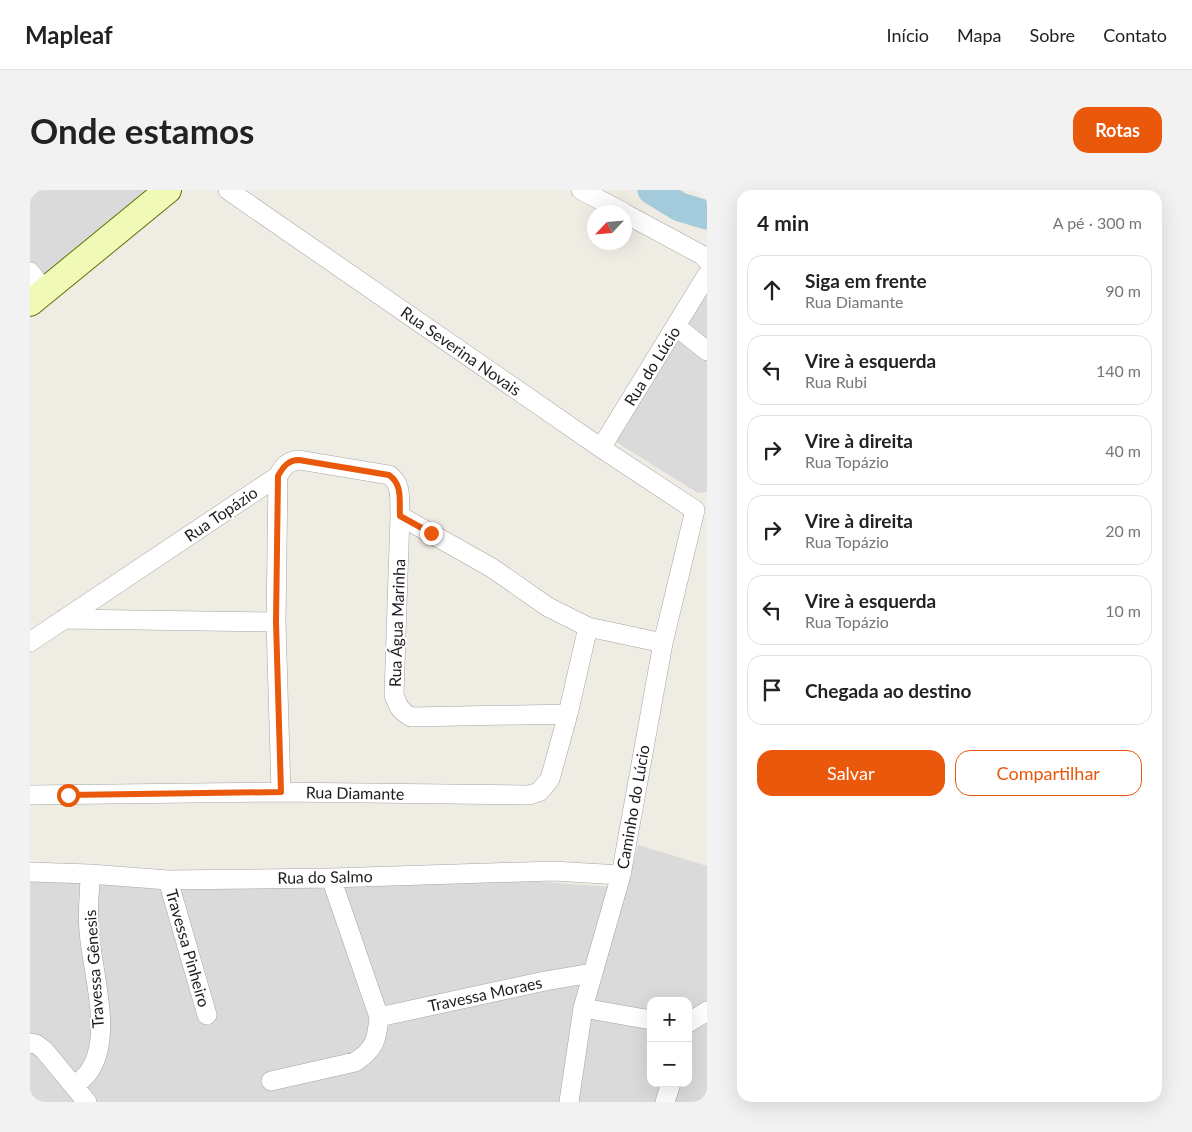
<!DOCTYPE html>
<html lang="pt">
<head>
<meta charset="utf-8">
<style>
	:root { --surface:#fff; --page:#f2f2f2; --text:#222; --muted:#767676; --line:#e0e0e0; --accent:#ea580c }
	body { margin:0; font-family:Lato,sans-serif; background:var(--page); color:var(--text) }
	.controls { position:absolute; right:15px; bottom:15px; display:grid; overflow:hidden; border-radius:10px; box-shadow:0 5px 20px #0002 }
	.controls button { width:45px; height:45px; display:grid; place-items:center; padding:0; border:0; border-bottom:1px solid var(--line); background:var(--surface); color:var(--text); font:25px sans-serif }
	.compass { position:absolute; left:557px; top:15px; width:45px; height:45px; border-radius:50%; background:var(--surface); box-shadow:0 5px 20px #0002; rotate:244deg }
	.stop { position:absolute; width:15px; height:15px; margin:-11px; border:4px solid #ea580c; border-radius:50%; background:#fff }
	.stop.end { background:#ea580c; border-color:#fff; box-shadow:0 1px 5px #0008 }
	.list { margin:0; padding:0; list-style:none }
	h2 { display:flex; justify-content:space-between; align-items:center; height:65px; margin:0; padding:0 20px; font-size:21px }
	h2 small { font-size:16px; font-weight:400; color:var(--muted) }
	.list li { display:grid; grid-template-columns:32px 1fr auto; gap:15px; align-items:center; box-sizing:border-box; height:70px; margin:0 10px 10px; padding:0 10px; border:1px solid var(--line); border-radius:15px }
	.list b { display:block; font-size:19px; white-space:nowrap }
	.list p { margin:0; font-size:16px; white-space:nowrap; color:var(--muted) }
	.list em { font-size:16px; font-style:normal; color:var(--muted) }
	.actions { display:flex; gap:10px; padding:15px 20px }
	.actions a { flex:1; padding:11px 0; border:1px solid var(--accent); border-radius:15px; text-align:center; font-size:18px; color:var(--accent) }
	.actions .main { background:var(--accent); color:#fff }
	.icon { flex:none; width:28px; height:28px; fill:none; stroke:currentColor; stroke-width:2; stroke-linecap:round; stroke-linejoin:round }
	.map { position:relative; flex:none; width:677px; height:912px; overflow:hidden; border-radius:15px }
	header { display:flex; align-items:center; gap:30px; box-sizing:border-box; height:70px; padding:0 25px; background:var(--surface); border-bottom:1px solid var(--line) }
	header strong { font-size:24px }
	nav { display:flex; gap:28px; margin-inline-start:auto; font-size:18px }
	.intro { display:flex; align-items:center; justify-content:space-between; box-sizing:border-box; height:120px; padding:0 30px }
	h1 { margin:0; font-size:35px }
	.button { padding:12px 22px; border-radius:15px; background:var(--accent); color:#fff; font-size:18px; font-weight:700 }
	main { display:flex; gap:30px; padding:0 30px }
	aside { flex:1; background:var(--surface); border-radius:15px; box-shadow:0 5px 20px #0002 }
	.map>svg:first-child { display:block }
</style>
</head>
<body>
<header>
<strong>Mapleaf</strong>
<nav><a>Início</a><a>Mapa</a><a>Sobre</a><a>Contato</a></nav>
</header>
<div class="intro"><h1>Onde estamos</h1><a class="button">Rotas</a></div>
<main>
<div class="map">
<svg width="677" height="912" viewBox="0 0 677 912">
	<rect width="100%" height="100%" fill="#eeece3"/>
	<!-- residential -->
	<path fill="#dbdada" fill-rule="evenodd" d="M 0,0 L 125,0 L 0,98 Z
		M 677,79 L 677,302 L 668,303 L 578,247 Z
		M 608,655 L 677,676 L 677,912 L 0,912 L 0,685 L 442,687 L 597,698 ZM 621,811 L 658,811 L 658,893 L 621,893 Z"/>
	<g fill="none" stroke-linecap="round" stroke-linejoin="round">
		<!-- river -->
		<path stroke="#a4cbdc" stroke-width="29" d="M 622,0 L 650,17 L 677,25"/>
		<defs>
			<path id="street" d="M 198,0 L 571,258 L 665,320
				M 551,0 L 593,22
				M 594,23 L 672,65 L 677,70
				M 0,82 L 15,101
				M 647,137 L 677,161
				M 571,258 L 677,85
				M 248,286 L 246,432 L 251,602
				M 370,326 L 364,505 C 368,516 370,521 381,527 L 538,524
				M 34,429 L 246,432
				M 0,452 L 248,286 C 253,277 257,271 269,270 L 359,285 C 373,295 369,310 370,326 L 462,378 L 518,417 L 558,437 L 633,453
				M 0,605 L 251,602 L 499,605 L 509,602 L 520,589 L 538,524 L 558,437
				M 0,682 L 60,684 L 138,690 L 301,688 L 523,681 L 591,685
				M 138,690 L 177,825
				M 553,818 L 621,830
				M 349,827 L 515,791 L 562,783
				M 658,833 L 677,821
				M 0,853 L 6,854 L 14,860 L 57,912
				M 241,891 L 325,872 C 345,859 347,850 349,827 L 301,688
				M 44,896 C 50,891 57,886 60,880 C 83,845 62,781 59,741 C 57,722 60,702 60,684
				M 539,912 L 553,818 L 591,685 L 633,453 L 665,320
				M 635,912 L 641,893"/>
			<path id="secondary" d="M 0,113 L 138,0"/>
		</defs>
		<!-- street casing -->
		<use href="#street" stroke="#a4a4a4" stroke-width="20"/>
		<!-- secondary casing -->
		<use href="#secondary" stroke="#5f7305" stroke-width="28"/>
		<!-- street -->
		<use href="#street" stroke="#fff" stroke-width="19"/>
		<!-- secondary -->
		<use href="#secondary" stroke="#f1f9b7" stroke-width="26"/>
	</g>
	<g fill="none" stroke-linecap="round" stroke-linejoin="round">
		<!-- route -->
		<path stroke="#ea580c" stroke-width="6" d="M 38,605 L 251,602 L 246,432 L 248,286 C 253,277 258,270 269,270 L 359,285 C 373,295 369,310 370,326 L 401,343"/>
	</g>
	<g text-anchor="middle" stroke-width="4" stroke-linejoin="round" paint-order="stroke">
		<!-- street labels -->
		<g font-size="16" fill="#1d1d1d" stroke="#fff">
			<text transform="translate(431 161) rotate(35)" y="6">Rua Severina Novais</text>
			<text transform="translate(622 176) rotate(-58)" y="6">Rua do Lúcio</text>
			<text transform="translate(191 324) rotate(-34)" y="6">Rua Topázio</text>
			<text transform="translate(367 433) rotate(-88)" y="6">Rua Água Marinha</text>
			<text transform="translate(325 603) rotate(1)" y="6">Rua Diamante</text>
			<text transform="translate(603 617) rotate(-80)" y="6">Caminho do Lúcio</text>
			<text transform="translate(295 687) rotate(-1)" y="6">Rua do Salmo</text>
			<text transform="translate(158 758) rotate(74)" y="6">Travessa Pinheiro</text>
			<text transform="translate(64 779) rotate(-94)" y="6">Travessa Gênesis</text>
			<text transform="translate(455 804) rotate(-12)" y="6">Travessa Moraes</text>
		</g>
	</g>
</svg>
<div class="controls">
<button>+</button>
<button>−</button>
</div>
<svg class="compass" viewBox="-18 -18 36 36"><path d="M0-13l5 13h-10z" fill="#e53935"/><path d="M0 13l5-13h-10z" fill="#767676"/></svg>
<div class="stop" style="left:38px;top:605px"></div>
<div class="stop end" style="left:401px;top:343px"></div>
</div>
<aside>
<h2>4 min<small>A pé · 300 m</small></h2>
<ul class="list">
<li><svg class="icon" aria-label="ahead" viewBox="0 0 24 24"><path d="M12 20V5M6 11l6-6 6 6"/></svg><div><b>Siga em frente</b><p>Rua Diamante</p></div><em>90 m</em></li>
<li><svg class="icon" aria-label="left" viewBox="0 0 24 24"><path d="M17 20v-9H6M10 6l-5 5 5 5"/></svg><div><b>Vire à esquerda</b><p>Rua Rubi</p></div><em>140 m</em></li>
<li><svg class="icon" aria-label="right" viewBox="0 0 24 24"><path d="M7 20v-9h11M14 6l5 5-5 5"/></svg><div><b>Vire à direita</b><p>Rua Topázio</p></div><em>40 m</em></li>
<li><svg class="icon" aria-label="right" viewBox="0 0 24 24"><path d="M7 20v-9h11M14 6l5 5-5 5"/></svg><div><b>Vire à direita</b><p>Rua Topázio</p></div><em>20 m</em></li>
<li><svg class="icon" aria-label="left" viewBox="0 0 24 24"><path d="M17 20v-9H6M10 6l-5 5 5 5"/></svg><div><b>Vire à esquerda</b><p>Rua Topázio</p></div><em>10 m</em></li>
<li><svg class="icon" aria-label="arrive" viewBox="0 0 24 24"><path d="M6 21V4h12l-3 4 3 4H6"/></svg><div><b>Chegada ao destino</b></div></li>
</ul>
<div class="actions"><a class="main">Salvar</a><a>Compartilhar</a></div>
</aside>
</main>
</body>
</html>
